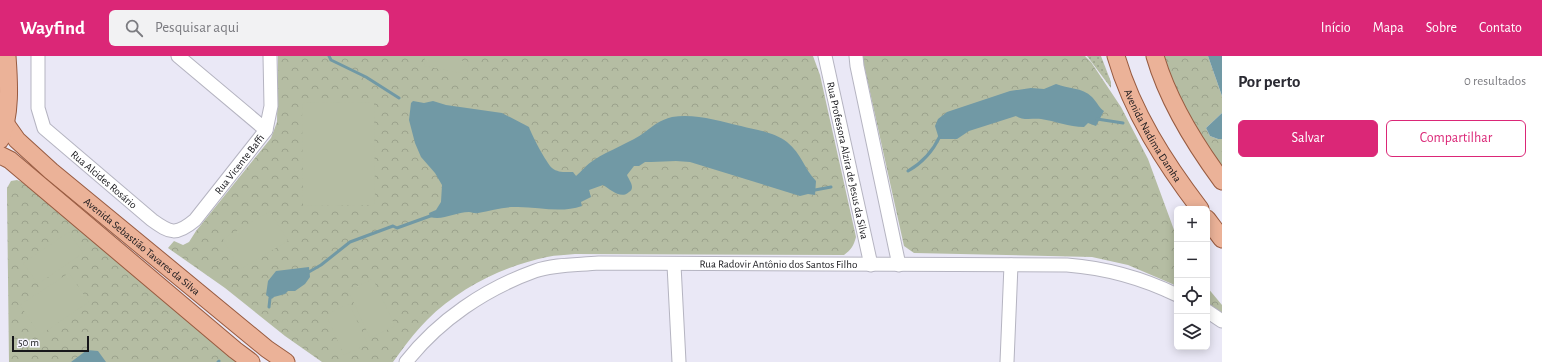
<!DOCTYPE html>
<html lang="pt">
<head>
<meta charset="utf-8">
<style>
	:root { --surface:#fff; --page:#f2f2f3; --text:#2b2b33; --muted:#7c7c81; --line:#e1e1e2; --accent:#db2777 }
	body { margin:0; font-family:"Alegreya Sans",sans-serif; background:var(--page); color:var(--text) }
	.controls { position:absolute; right:12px; bottom:12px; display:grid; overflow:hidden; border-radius:6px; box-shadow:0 2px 10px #0003 }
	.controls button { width:36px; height:36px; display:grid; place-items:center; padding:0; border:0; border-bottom:1px solid var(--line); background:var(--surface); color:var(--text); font:20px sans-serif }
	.scale { position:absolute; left:12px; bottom:10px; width:77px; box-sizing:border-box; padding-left:4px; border:2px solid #17171b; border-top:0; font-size:11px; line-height:14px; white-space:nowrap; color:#17171b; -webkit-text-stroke:3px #f7f6ff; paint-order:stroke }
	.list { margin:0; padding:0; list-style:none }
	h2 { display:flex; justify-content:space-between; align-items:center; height:52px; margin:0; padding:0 16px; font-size:17px }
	h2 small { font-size:13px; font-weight:400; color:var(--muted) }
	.actions { display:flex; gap:8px; padding:12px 16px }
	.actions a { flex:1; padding:9px 0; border:1px solid var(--accent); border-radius:6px; text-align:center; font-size:14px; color:var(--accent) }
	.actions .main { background:var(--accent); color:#fff }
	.icon { flex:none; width:22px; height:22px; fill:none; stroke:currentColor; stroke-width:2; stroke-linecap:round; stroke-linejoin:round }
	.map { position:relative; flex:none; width:1222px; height:306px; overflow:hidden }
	header { display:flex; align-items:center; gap:24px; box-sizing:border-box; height:56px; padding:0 20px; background:var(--accent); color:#fff }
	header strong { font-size:19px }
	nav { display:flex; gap:22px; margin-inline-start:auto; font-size:14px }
	.search { width:280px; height:36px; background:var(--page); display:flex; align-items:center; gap:10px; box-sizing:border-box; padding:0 14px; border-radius:6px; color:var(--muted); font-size:15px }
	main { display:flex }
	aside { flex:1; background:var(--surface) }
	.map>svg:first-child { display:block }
</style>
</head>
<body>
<header>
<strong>Wayfind</strong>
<div class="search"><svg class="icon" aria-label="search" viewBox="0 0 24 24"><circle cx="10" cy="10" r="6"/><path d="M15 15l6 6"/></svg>Pesquisar aqui</div>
<nav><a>Início</a><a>Mapa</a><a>Sobre</a><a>Contato</a></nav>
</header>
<main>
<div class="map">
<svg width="1222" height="306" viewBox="0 0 1222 306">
	<defs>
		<pattern id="grass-dots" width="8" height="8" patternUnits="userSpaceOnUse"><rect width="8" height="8" fill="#b5bda3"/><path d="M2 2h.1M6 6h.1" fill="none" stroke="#9ba28c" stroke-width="1.8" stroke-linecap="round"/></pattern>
		<pattern id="park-crowns" width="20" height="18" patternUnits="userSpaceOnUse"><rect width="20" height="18" fill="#b5bda3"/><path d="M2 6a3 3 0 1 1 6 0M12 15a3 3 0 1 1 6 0" fill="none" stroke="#9ba28c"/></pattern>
	</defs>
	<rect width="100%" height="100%" fill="#eae8f6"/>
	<!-- grass -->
	<path fill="url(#grass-dots)" d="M 1087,0 L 1101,0 L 1111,26 L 1111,32 Z"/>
	<!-- park -->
	<path fill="url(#park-crowns)" d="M 278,0 L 813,0 L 820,19 L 856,181 C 854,189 851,194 844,199 L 575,198 C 566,199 556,199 547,201 C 504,210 459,232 427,264 C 414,277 404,291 393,306 L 322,306 L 285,280 L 225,232 L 168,192 L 174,185 L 183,189 L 189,186 L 196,175 L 271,82 L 277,66 Z
		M 862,0 L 1085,0 L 1091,6 L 1121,51 L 1148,103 L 1177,182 L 1177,230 L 1128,209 L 1092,201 L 914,197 L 904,190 Z
		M 1162,0 L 1208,0 L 1222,40 L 1222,57 L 1206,72 L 1210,80 L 1218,83 L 1222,83 L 1222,110 L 1201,82 L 1181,46 Z
		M 17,124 L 22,126 L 194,267 L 238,306 L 9,306 L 7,138 L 7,132 L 11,125 Z
		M 1207,231 L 1222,249 L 1222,258 L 1207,248 Z"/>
	<!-- pitch -->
	<path fill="#b5bda3" d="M 425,0 L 439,0 L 469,6 L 467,18 L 424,10 Z
		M 374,46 L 375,149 L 303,150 L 302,47 Z
		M 270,155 L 288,185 L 240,213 L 223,183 Z
		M 69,176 L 83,197 L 38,228 L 23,207 Z
		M 69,217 L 89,246 L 40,279 L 20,249 Z
		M 373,223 L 395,270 L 370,282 L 348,234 Z
		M 349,248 L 368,288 L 344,299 L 326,259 Z"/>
	<!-- water -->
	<path fill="#7199a5" d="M 1208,0 L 1222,0 L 1222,40 Z
		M 1056,28 C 1068,33 1082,31 1092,41 C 1097,46 1099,52 1104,55 L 1096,70 L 1088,67 L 1084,71 C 1069,71 1055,65 1041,63 C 1033,62 1023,65 1016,60 L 969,75 L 957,83 L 939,83 L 935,70 L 938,63 L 947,56 L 1010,35 L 1031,32 L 1044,33 Z
		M 413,45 L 424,47 L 433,45 L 446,49 L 502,57 L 529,71 C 532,80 546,106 552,112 C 558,117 566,116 573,116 L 576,120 C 582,115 587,108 594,104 C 609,94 632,86 645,76 C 654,69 660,64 672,61 C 694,57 719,65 741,70 C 756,74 774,76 787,86 C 802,98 804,113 816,125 L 815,139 L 808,138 L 800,140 L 690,106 L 676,105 L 651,106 L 645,106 L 639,110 L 634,110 L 627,119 C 628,122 632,127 632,131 C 632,133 631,135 629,136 C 621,144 610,133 603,129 L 589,134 L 591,141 L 581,146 L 582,150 C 559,158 537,150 514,151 C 502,151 490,155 478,157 C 475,158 472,156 469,156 C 455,156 443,165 430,161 L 429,157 L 436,154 L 441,146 L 442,129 L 435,117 L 421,101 L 415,87 L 409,64 L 411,47 Z
		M 1222,57 L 1222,83 L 1218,83 L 1210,80 L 1206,72 Z
		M 309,211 L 310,221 L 305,228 L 295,235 L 288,235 L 285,238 L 270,242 L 266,239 L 268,225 L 276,215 Z
		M 87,294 L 98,295 L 106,306 L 71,306 Z"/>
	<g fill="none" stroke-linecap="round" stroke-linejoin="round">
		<!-- stream -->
		<path stroke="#7199a5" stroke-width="3" d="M 329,0 L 331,4 L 366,21 L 399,42
			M 1097,63 L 1123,67
			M 908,115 C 922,107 933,95 940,80
			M 813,133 L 815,134 L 831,131
			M 307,217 L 321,209 L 350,186 L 393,170 L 397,172 L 433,159
			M 269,251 L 270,242 L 272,241
			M 218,306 L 219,305"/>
		<defs>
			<g id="minor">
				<path id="s1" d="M 38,0 L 38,52 L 44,72 L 152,164 C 170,177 176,180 195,164 L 266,74 L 271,50 L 270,0"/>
				<path d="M 178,0 L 266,74"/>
				<path id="s2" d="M 825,0 L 871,209"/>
				<path d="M 856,0 L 857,10 L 899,209"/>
				<path d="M 674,209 L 679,306"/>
				<path d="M 1207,255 L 1222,265"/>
				<path id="s3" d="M 406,306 C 439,264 485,233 535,215 C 555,208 578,209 599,207 L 1067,209 C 1106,212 1142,222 1177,239"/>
				<path d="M 1007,306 L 1011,209"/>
			</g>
			<g id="major">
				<path id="s4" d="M 1116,0 C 1132,56 1165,107 1200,153"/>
				<path d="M 1155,0 C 1168,45 1194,87 1222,125"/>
				<path id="s5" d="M 5,67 L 17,84 L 51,115 L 267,293 L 286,306"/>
				<path d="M 0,84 C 11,59 9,27 7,0"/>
				<path d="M 0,99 L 10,104 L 235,294 L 251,306"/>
				<path d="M 1207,163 L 1222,183"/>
			</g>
		</defs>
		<!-- minor casing -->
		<use href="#minor" stroke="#b5b4c1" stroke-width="15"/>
		<!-- major casing -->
		<use href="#major" stroke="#985b40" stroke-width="19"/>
		<!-- minor -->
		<use href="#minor" stroke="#fff" stroke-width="13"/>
		<!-- major -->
		<use href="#major" stroke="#ebb298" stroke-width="17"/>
	</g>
	<g text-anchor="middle" stroke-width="3.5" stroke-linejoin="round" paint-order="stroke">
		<!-- street labels -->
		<g font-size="11" fill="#17171b" stroke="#f7f6ff">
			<text dy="4" stroke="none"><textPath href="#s4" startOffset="88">Avenida Nadima Damha</textPath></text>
			<text dy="4" stroke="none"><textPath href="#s2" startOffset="107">Rua Professora Alzira de Jesus da Silva</textPath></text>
			<text dy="4" stroke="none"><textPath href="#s1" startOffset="335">Rua Vicente Baffi</textPath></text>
			<text dy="4" stroke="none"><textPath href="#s1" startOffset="152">Rua Alcides Rosário</textPath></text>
			<text dy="4" stroke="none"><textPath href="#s5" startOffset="185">Avenida Sebastião Tavares da Silva</textPath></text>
			<text dy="4" stroke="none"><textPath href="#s3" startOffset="404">Rua Radovir Antônio dos Santos Filho</textPath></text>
		</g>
	</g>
</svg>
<div class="controls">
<button>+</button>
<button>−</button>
<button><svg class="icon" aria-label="locate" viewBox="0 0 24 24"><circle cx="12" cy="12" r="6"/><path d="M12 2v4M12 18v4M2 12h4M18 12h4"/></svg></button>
<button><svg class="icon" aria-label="layers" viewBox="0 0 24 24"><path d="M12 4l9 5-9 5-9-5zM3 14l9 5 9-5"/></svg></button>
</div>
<div class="scale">50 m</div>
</div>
<aside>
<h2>Por perto<small>0 resultados</small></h2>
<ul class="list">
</ul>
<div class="actions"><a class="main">Salvar</a><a>Compartilhar</a></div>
</aside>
</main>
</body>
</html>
